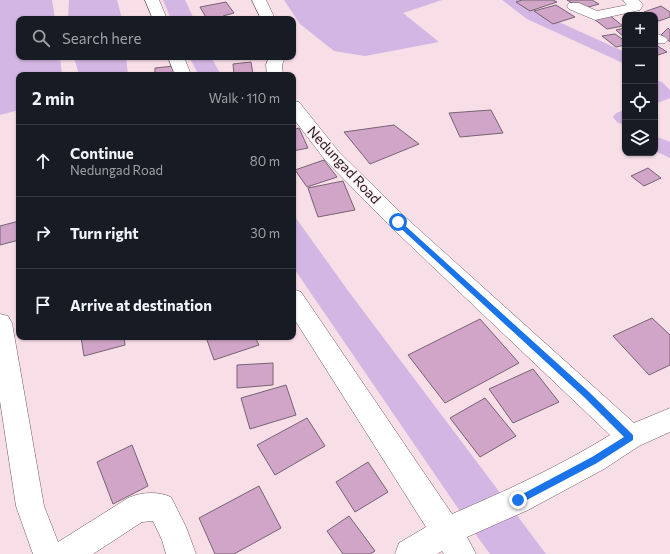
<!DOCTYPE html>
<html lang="en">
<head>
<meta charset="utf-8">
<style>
	:root { --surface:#171b24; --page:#20242c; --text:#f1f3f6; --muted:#9ea1a6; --line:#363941 }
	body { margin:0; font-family:Commissioner,sans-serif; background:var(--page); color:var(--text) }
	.controls { position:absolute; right:12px; top:12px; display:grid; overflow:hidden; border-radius:8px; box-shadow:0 1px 3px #0004 }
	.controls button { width:36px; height:36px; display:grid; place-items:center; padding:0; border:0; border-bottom:1px solid var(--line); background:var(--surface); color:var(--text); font:20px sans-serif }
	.stop { position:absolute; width:12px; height:12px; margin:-9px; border:3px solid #1a73e8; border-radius:50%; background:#fff }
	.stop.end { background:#1a73e8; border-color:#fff; box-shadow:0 1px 4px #0008 }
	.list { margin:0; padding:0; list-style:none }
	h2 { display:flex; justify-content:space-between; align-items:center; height:52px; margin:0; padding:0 16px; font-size:17px }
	h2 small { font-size:13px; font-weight:400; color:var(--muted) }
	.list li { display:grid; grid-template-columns:26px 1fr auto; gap:12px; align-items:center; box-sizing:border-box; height:72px; padding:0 16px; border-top:1px solid var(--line) }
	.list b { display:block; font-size:15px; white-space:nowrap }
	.list p { margin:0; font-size:13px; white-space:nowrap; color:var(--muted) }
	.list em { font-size:13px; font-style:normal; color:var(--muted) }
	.icon { flex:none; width:22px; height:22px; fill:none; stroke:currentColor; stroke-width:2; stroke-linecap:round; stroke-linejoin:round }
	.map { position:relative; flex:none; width:670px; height:554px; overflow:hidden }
	.search { position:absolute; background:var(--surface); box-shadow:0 1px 3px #0004; left:16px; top:16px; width:280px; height:44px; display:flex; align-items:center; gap:10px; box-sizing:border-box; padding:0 14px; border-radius:8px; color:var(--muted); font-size:15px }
	.panel { position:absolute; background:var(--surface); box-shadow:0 1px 3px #0004; left:16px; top:72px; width:280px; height:268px; border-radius:8px }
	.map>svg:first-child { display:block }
</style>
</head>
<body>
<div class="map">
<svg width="670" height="554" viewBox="0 0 670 554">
	<rect width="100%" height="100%" fill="#f8dee7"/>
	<!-- water -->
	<path fill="#d3b6e4" d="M 0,0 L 52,0 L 55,19 L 19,19 L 19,57 L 60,57 L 62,75 L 19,75 L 19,110 L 0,115 Z
		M 69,0 L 117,0 L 122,19 L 68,19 Z
		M 163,0 L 185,0 L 194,19 L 171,19 Z
		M 284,0 L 442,0 L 403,13 L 439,42 L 365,56 L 334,51 L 300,24 Z
		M 74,57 L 126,57 L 128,75 L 79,75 Z
		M 189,57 L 211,57 L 221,75 L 199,75 Z
		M 293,214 L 349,292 L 546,554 L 490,554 L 479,539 L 293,267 Z"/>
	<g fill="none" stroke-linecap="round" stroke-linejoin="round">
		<!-- canal -->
		<path fill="#d3b6e4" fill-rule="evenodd" d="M 502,0 L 521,0 L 539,13 L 625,52 L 625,64 L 527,19 Z
			M 655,80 L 662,82 L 670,90 L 670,98 L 655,104 Z
			M 625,110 L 625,125 L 618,123 L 613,117 L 616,113 Z
			M 655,136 L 670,142 L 670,158 L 655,151 Z"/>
	</g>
	<!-- building -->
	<path fill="#d1a5c8" stroke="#766472" d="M 522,0 L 553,0 L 557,2 L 530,11 L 516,2 Z
		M 567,0 L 592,0 L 599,4 L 582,9 Z
		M 226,2 L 234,13 L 223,16 L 225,19 L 207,19 L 200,7 Z
		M 556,5 L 575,17 L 553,24 L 534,11 Z
		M 661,6 L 670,12 L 670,17 L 659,21 L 655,19 L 655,15 L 649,15 L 644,12 Z
		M 609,15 L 623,26 L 607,29 L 594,19 Z
		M 625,28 L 625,38 L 616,30 Z
		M 668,28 L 670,30 L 670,42 L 661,35 Z
		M 615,34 L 625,41 L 625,45 L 616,47 L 602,36 Z
		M 656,45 L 667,52 L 655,56 Z
		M 251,62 L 253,74 L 262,73 L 262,75 L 234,75 L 233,64 Z
		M 174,66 L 175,75 L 155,75 L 155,68 Z
		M 491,110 L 503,133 L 460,137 L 449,113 Z
		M 394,125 L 419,144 L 370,164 L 344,132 Z
		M 299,128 L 308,148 L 293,151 L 293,130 Z
		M 324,160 L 337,177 L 307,187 L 295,170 Z
		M 648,168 L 661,178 L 644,186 L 631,176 Z
		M 343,181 L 355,210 L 318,217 L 308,188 Z
		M 19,221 L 19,240 L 0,245 L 0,226 Z
		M 652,318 L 670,335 L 670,365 L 649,375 L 613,336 Z
		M 480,319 L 519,363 L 445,403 L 408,355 Z
		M 81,337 L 124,337 L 125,345 L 84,356 Z
		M 206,337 L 255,337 L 259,345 L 214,360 Z
		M 273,363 L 273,385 L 237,388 L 237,365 Z
		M 533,369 L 559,402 L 513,423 L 489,389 Z
		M 286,385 L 296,415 L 250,429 L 241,398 Z
		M 485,398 L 516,436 L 480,457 L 450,418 Z
		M 307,418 L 325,446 L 275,475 L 257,445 Z
		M 132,445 L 148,486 L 113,504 L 97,462 Z
		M 368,462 L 388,492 L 355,512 L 336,482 Z
		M 259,486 L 281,528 L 234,554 L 215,554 L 199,518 Z
		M 349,516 L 375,551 L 370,554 L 343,554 L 327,531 Z"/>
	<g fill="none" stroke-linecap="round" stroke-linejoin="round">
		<defs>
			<path id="minor" d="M 145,0 L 159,0 L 167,19 L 153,19 Z
				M 252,0 L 266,0 L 275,19 L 261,19 Z
				M 623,0 L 639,0 L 643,5 L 640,10 L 595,20 L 569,9 L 567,6 L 569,3 L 579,3 L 597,11 L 627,5 Z
				M 655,33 L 665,37 L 668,40 L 665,43 L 655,43 Z
				M 168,57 L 184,57 L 191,75 L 175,75 Z
				M 269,57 L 285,57 L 282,65 L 283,75 L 267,75 L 266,65 Z
				M 293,101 L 299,102 L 339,152 L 405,217 L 634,423 L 670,408 L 670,432 L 639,446 L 604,469 L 528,510 L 467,537 L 476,554 L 444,554 L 442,551 L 437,554 L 395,554 L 399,543 L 426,527 L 293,317 L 293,289 L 301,292 L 452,514 C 506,491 560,466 610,435 L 391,227 L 325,160 L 293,118 Z
				M 0,314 L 8,316 L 12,323 L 44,506 L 58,542 L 128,498 C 142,492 157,491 171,497 L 186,527 L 196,554 L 166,554 L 162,540 L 153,521 L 142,522 L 93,554 L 33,554 L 16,506 L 0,401 Z"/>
		</defs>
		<!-- minor casing -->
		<use href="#minor" stroke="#715b63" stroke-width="1"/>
		<!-- minor -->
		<use href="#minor" fill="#fff" fill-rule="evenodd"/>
	</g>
	<!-- route -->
	<path fill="#1a73e8" d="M 396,221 L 400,221 L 589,392 L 633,435 L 633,440 L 597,463 L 521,503 L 515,503 L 515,498 L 592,457 L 624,437 L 584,397 L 396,224 Z"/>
	<g text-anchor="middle" stroke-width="3" stroke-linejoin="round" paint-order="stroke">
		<!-- street labels -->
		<g font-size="14" fill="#241b1e" stroke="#ffeff4">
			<text transform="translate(344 165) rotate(47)" y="5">Nedungad Road</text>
		</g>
	</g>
</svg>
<div class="controls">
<button>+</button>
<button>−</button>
<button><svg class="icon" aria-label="locate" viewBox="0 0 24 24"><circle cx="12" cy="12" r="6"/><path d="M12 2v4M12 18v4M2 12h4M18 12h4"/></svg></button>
<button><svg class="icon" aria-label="layers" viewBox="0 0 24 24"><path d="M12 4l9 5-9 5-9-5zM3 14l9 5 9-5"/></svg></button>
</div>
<div class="stop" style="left:398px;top:222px"></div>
<div class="stop end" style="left:518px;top:500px"></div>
<div class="search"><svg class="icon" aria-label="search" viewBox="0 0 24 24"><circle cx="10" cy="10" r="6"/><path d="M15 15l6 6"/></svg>Search here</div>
<section class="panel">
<h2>2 min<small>Walk · 110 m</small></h2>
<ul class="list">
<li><svg class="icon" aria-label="ahead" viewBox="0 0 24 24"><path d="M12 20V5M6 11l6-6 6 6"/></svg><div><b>Continue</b><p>Nedungad Road</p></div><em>80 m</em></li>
<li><svg class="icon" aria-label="right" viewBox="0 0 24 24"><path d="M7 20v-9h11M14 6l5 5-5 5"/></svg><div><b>Turn right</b></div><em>30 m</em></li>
<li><svg class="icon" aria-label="arrive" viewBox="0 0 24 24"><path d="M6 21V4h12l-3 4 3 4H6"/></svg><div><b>Arrive at destination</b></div></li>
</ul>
</section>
</div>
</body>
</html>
